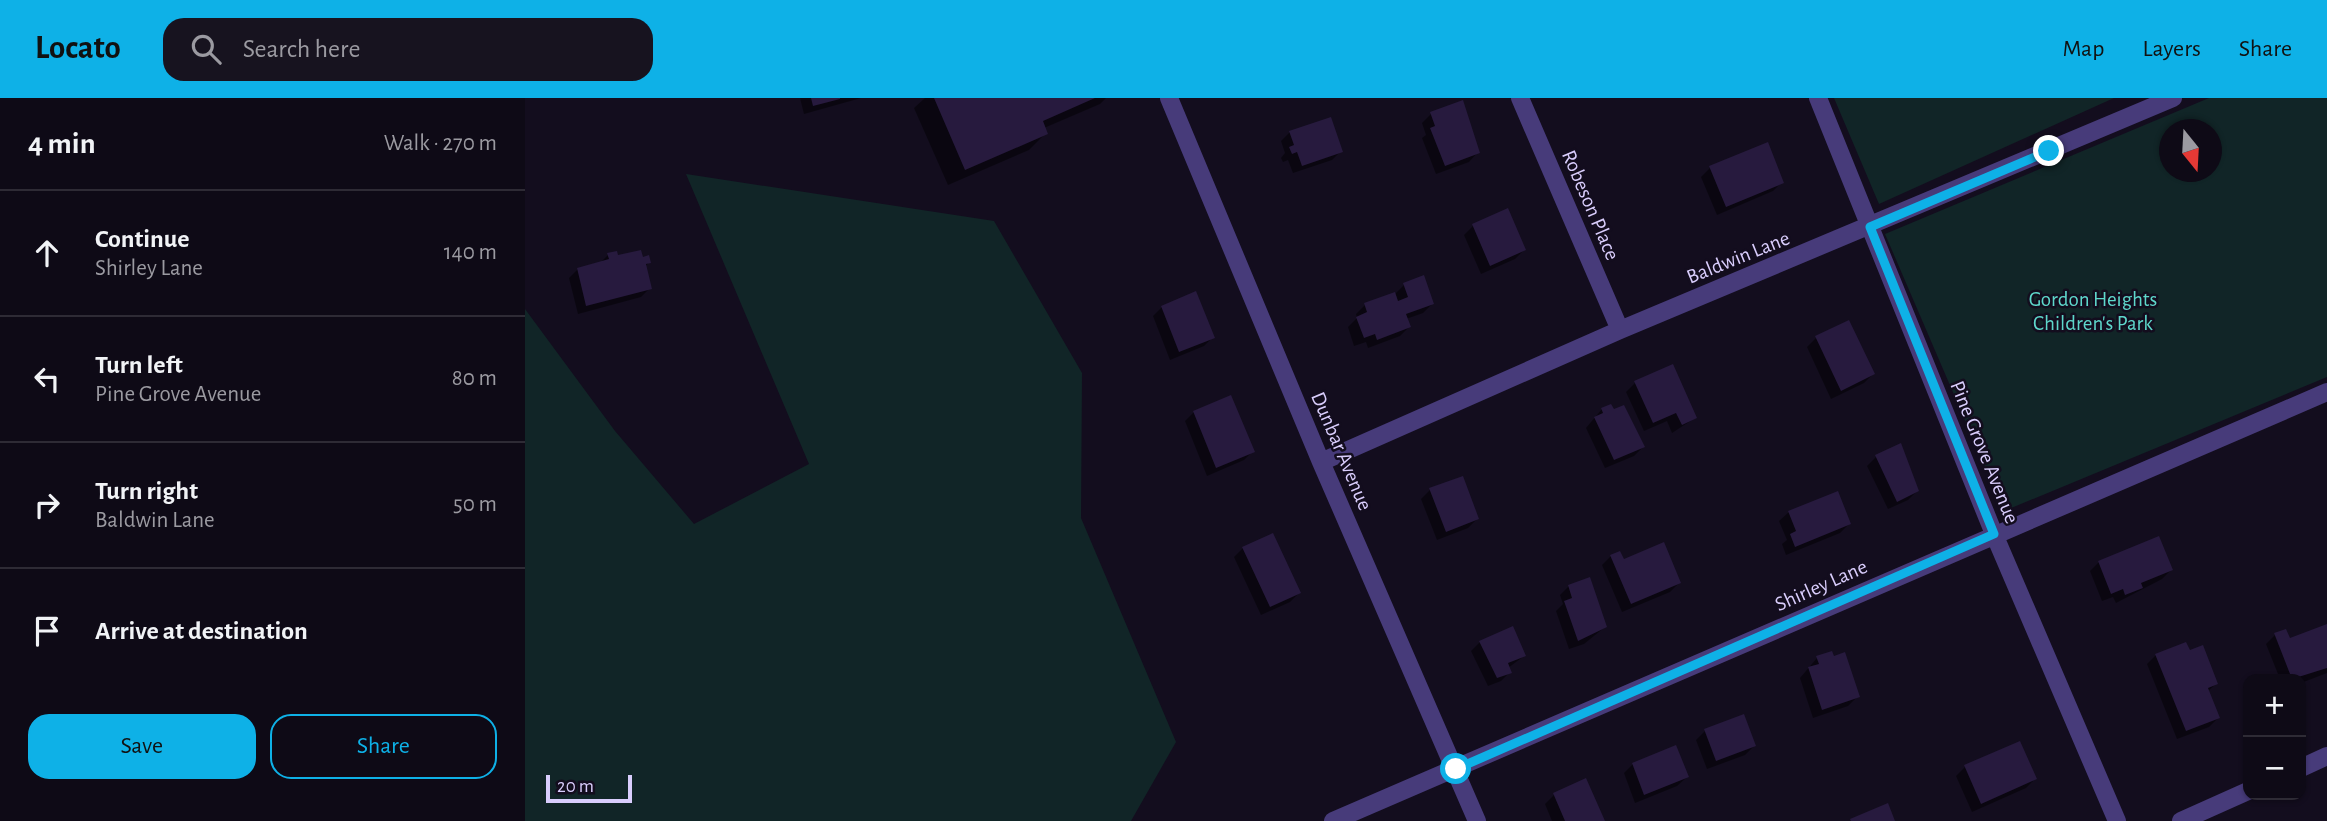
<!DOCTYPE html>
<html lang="en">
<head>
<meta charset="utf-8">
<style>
	:root { --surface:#0e0a16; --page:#17131f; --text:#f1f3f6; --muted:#9b9aa1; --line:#2e2b35; --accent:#0eb1e7 }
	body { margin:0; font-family:"Alegreya Sans",sans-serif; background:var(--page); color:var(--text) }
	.controls { position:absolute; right:21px; bottom:21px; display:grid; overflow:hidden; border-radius:14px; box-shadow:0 2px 5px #0004 }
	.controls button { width:63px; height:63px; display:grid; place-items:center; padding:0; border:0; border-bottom:2px solid var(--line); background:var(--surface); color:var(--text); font:35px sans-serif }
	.compass { position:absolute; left:1634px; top:21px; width:63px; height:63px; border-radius:50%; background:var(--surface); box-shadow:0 2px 5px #0004; rotate:162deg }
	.scale { position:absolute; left:21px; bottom:18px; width:86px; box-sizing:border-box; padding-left:7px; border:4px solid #d9cdfc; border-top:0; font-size:19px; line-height:24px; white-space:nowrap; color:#d9cdfc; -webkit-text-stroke:5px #130d1e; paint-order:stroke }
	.stop { position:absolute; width:21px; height:21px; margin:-16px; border:5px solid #0eb1e7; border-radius:50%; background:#fff }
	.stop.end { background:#0eb1e7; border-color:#fff; box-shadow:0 2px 7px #0008 }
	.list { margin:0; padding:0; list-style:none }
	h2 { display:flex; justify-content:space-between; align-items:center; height:91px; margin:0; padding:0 28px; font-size:30px }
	h2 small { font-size:23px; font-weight:400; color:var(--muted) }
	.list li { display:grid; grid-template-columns:46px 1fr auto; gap:21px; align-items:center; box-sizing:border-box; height:126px; padding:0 28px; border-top:2px solid var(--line) }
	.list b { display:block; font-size:26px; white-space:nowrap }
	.list p { margin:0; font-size:23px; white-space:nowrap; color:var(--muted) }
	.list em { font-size:23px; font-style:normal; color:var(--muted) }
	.actions { display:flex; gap:14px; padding:21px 28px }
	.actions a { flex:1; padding:16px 0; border:2px solid var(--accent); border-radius:21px; text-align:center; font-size:24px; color:var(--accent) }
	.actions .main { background:var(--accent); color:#111 }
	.icon { flex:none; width:38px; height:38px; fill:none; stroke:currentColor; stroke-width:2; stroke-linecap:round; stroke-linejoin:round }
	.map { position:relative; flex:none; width:1802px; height:723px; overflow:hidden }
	header { display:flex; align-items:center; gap:42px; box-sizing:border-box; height:98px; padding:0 35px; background:var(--accent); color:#111 }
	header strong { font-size:33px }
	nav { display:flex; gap:38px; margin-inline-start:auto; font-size:24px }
	.search { width:490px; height:63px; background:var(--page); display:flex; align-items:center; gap:18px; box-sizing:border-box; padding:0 24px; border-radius:21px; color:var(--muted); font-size:26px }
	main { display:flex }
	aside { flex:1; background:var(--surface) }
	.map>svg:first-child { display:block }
</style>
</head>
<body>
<header>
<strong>Locato</strong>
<div class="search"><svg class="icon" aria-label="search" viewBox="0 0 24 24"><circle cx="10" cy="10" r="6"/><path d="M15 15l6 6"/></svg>Search here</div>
<nav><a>Map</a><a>Layers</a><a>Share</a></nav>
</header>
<main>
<aside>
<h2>4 min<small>Walk · 270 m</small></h2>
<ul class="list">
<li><svg class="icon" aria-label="ahead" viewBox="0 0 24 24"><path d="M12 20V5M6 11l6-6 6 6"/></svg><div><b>Continue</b><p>Shirley Lane</p></div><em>140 m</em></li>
<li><svg class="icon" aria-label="left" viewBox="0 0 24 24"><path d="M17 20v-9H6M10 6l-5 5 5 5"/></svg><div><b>Turn left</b><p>Pine Grove Avenue</p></div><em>80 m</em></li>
<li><svg class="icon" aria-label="right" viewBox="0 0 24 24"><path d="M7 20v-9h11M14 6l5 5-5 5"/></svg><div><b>Turn right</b><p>Baldwin Lane</p></div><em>50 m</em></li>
<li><svg class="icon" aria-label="arrive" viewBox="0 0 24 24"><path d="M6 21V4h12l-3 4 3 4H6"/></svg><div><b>Arrive at destination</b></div></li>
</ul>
<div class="actions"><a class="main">Save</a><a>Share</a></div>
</aside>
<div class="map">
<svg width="1802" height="723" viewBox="0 0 1802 723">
	<rect width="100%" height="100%" fill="#130d1e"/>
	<!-- green -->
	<path fill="#112527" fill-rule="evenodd" d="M 1309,0 L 1589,0 L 1354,106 Z
		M 1684,0 L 1802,0 L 1802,279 L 1479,413 L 1360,136 ZM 1644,32 L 1686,32 L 1686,74 L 1644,74 Z
		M 161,76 L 469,123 L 557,275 L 556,420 L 651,644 L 606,723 L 0,723 L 0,211 L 90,333 L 169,426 L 284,366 Z"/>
	<!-- shadow -->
	<path fill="#0007" d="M 275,0 L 336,0 L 279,16 Z
		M 400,0 L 581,0 L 575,6 L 519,30 L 521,35 L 504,52 L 423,87 L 389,10 Z
		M 937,4 L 953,54 L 944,64 L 911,76 L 897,40 L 901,37 L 897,25 L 906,16 Z
		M 765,34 L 816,53 L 807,62 L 768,75 L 763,62 L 758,64 L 756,60 L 760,55 L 756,43 Z
		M 1185,70 L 1257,84 L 1248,93 L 1192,117 L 1176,79 Z
		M 948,128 L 999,152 L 990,161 L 956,176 L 939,137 Z
		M 83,157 L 124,164 L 120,169 L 125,190 L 116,199 L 53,216 L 44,180 L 53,171 L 74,166 Z
		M 879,187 L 907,206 L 898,215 L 881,221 L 884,229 L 875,238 L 843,250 L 841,244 L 829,248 L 823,229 L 832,220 L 831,216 L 840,207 L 870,196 Z
		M 637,209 L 688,239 L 679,248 L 645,262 L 628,218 Z
		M 1323,225 L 1348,276 L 1339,285 L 1306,301 L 1282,249 L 1291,240 Z
		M 1110,285 L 1170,320 L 1147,335 L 1142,323 L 1119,333 L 1101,294 Z
		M 1077,311 L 1118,349 L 1109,358 L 1080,370 L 1061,330 Z
		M 669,314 L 728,353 L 719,362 L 682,378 L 660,323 Z
		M 1375,348 L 1392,393 L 1383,402 L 1363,411 L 1342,368 L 1351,359 Z
		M 905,392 L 952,421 L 943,430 L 912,442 L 896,401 Z
		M 1312,395 L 1324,426 L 1315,435 L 1261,457 L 1257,446 L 1262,442 L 1254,423 L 1264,414 Z
		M 718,450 L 774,495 L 765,504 L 736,517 L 709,459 Z
		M 1086,458 L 1098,463 L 1154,485 L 1145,494 L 1097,514 L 1077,467 Z
		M 1574,464 L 1646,472 L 1637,481 L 1591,505 L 1588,499 L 1577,503 L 1565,473 Z
		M 1044,488 L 1080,529 L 1059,546 L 1044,551 L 1031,513 L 1038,506 L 1035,497 Z
		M 1802,527 L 1802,575 L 1776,585 L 1776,581 L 1755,581 L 1741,546 L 1750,537 L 1764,543 Z
		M 955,544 L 999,558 L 983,570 L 985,574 L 976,583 L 963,588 L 946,553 Z
		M 1663,554 L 1691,586 L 1683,593 L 1693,620 L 1684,629 L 1652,641 L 1622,566 L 1631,557 Z
		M 1292,560 L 1333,598 L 1323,608 L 1288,620 L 1275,580 Z
		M 1180,633 L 1229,648 L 1220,657 L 1182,671 L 1171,642 Z
		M 1108,666 L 1162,679 L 1152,688 L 1110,705 L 1099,675 Z
		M 1440,669 L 1510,681 L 1501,690 L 1447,714 L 1431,678 Z
		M 1029,697 L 1078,723 L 1027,723 L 1020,706 Z"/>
	<!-- building -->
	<path fill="#271a3e" d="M 286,0 L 315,0 L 315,1 L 288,8 Z
		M 409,0 L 570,0 L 518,23 L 523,36 L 440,72 Z
		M 938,2 L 955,55 L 920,68 L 905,30 L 910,28 L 905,14 Z
		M 806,19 L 818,54 L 777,68 L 772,54 L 767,56 L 764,49 L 769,47 L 764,33 Z
		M 1243,44 L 1259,85 L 1201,109 L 1184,68 Z
		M 983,110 L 1001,152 L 965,168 L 947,126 Z
		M 116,152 L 118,159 L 124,157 L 126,165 L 121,166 L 127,191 L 61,208 L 52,170 L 84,161 L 82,155 L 92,153 L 93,157 Z
		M 899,177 L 909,206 L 881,216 L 886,229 L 852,242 L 850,236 L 839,240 L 831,219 L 842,214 L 839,205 L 870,194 L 873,203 L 883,199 L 878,185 Z
		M 671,193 L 690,240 L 654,254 L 636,208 Z
		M 1324,222 L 1350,276 L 1316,293 L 1290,238 Z
		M 1148,266 L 1172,320 L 1157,327 L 1151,315 L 1128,325 L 1109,283 Z
		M 706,297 L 730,354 L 691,370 L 668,313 Z
		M 1086,306 L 1089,311 L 1099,307 L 1120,349 L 1089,362 L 1069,319 L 1078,315 L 1076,310 Z
		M 1376,345 L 1394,393 L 1372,404 L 1350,357 Z
		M 938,378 L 954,421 L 921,434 L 904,390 Z
		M 1313,393 L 1326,426 L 1270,449 L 1265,436 L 1271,433 L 1263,413 Z
		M 748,435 L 776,495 L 745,509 L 717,449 Z
		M 1634,438 L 1648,472 L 1616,485 L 1618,490 L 1600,497 L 1598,491 L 1586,496 L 1573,463 Z
		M 1139,444 L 1156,485 L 1106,506 L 1085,457 L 1095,453 L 1099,461 Z
		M 1065,479 L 1082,529 L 1053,543 L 1039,503 L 1047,500 L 1043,487 Z
		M 1802,526 L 1802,570 L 1767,581 L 1749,535 L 1761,531 L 1765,540 Z
		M 988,528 L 1001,558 L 983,565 L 987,575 L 972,580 L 954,543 Z
		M 1661,544 L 1665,552 L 1678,547 L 1693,586 L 1683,590 L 1695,620 L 1661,633 L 1630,556 Z
		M 1307,553 L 1309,558 L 1320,554 L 1335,599 L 1297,612 L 1283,569 L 1294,566 L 1291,558 Z
		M 1219,616 L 1231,648 L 1191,663 L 1179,631 Z
		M 1495,643 L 1512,681 L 1456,706 L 1439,667 Z
		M 1151,647 L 1164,679 L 1119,697 L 1107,665 Z
		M 1061,680 L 1080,723 L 1040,723 L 1028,695 Z
		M 1363,705 L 1370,723 L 1326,723 L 1325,721 Z"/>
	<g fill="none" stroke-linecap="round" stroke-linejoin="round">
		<!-- minor -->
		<path stroke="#473b7a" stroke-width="18" d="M 644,0 L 796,364 L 952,723
			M 995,0 L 1095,232
			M 1293,0 L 1469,436 L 1592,723
			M 796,364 L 1095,232 L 1648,0
			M 1776,670 L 1802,658
			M 808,723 L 1802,294
			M 1656,723 L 1723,693"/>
	</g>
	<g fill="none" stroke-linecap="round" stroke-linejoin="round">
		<!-- route -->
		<path stroke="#0eb1e7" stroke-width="9" d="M 931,671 L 1469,436 L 1345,129 L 1524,53"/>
	</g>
	<g text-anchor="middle" stroke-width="5" stroke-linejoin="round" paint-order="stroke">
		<!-- street labels -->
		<g font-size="21" fill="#d9cdfc" stroke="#130d1e">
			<text transform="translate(1066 107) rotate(67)" y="7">Robeson Place</text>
			<text transform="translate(1213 159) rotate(-22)" y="7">Baldwin Lane</text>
			<text transform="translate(817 353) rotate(67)" y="7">Dunbar Avenue</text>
			<text transform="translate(1460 354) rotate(68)" y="7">Pine Grove Avenue</text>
			<text transform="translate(1296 487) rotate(-24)" y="7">Shirley Lane</text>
		</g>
		<!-- park labels -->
		<g font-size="21" fill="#5ed7cb" stroke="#130d1e">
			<text x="1568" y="208">Gordon Heights<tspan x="1568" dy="24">Children's Park</tspan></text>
		</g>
	</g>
</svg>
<div class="controls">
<button>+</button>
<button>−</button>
</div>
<svg class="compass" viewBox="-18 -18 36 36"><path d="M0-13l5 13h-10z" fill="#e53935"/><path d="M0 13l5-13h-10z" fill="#9b9aa1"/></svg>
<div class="scale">20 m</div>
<div class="stop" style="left:931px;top:671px"></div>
<div class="stop end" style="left:1524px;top:53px"></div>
</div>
</main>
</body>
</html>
